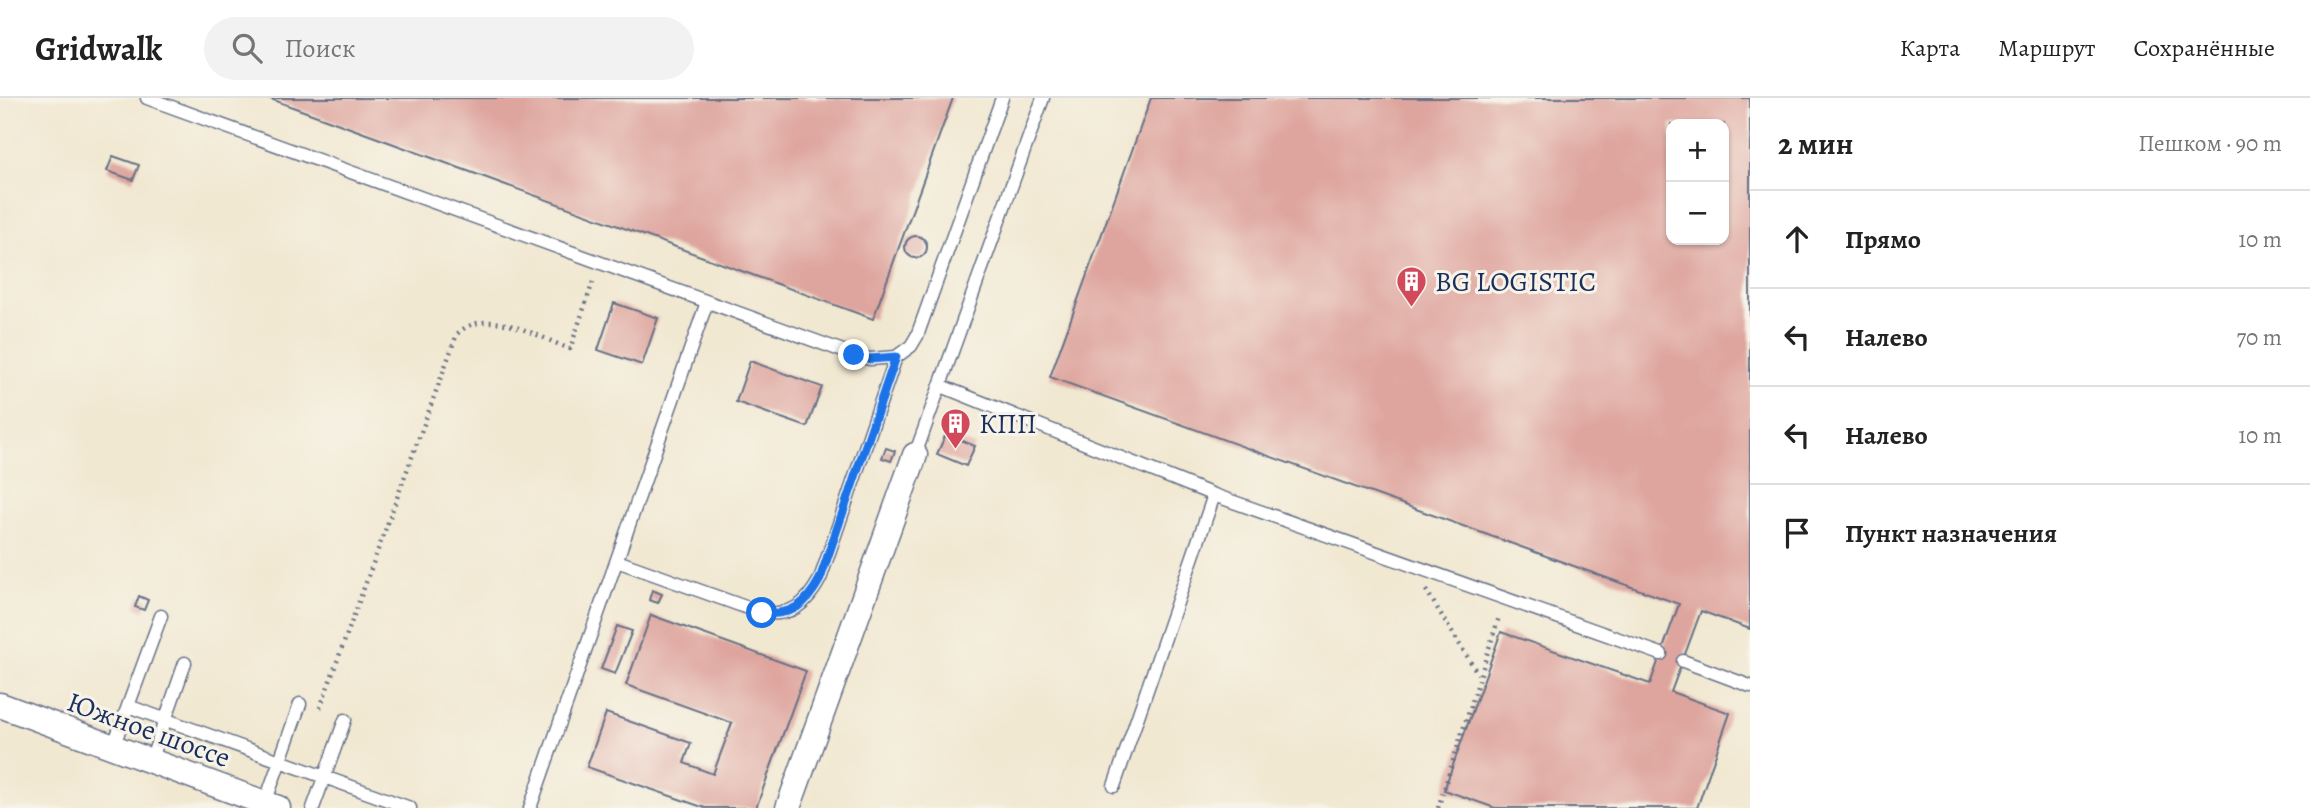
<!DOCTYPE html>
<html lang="ru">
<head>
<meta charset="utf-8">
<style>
	:root { --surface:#fff; --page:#f2f2f2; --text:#222; --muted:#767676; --line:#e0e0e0 }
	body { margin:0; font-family:Alegreya,serif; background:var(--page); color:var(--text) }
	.controls { position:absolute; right:21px; top:21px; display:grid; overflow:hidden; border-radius:14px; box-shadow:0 2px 5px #0004 }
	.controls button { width:63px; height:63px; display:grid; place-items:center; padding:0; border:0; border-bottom:2px solid var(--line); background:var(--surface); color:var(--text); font:35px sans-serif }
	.stop { position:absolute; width:21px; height:21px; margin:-16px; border:5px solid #1a73e8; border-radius:50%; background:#fff }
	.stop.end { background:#1a73e8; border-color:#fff; box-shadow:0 2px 7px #0008 }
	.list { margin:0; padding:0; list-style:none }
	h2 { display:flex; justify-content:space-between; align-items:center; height:91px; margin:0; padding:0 28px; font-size:30px }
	h2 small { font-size:23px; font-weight:400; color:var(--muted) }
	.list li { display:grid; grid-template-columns:46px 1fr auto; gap:21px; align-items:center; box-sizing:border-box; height:98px; padding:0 28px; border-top:2px solid var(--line) }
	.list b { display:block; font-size:26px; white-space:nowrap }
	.list em { font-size:23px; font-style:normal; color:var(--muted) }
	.icon { flex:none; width:38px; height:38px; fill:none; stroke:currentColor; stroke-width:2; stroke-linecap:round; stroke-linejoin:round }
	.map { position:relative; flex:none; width:1750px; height:710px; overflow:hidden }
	header { display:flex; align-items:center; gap:42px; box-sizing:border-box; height:98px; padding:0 35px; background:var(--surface); border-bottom:2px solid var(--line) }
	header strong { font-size:33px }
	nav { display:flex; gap:38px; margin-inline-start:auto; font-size:24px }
	.search { width:490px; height:63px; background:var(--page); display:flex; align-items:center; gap:18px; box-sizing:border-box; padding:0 24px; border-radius:38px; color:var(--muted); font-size:26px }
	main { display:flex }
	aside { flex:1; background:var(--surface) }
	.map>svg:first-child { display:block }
</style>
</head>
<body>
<header>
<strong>Gridwalk</strong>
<div class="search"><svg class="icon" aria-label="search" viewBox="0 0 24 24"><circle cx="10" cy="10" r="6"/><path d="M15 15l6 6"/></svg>Поиск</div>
<nav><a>Карта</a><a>Маршрут</a><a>Сохранённые</a></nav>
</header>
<main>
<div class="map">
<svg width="1750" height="710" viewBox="0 0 1750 710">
	<rect width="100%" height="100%" fill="#f7f3e8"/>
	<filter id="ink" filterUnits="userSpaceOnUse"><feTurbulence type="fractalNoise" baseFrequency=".0143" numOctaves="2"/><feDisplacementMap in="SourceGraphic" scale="14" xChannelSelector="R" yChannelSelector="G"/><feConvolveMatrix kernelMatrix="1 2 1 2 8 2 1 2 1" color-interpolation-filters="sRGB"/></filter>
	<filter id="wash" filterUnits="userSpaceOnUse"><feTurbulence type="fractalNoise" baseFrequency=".00686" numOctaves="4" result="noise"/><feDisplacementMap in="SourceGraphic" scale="28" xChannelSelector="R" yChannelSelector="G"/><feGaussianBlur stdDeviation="1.57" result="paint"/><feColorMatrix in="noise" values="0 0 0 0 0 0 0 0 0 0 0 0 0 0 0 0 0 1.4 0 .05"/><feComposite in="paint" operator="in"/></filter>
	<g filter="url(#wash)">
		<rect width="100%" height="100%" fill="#f1e8d1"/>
		<g id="blocks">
			<!-- building -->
			<path fill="#dea59e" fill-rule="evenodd" d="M 268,0 L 953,0 L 873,221 Z
				M 1151,0 L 1750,0 L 1750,531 L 1701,513 L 1671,594 L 1730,615 L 1697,710 L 1495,710 L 1444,692 L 1501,534 L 1650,586 L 1679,506 L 1050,279 ZM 1671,26 L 1724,26 L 1724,142 L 1671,142 Z
				M 113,58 L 139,67 L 133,82 L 107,73 Z
				M905 149a11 11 0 1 1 22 0a11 11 0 1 1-22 0Z
				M 614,205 L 658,220 L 642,267 L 598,252 Z
				M 750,263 L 822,289 L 807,329 L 736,304 Z
				M 946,336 L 975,348 L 966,368 L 937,356 Z
				M 886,350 L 895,353 L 891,363 L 882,360 Z
				M 652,492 L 662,496 L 658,505 L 649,502 Z
				M 139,498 L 148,502 L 144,512 L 135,509 Z
				M 651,517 L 806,573 L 756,710 L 705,710 L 587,669 L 606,615 L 691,645 L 684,665 L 713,676 L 732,625 L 626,587 Z
				M 617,528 L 632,533 L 615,576 L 601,571 Z"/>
		</g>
	</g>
	<g filter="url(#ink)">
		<use href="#blocks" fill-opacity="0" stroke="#667086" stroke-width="2"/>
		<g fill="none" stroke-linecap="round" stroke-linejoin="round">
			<defs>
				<path id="lane" d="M 147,0 L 854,257 L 870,261 L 896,259 L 820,481 C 806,507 792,518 762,515 L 617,463
					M 896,259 L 911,248 L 917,238 L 1002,0
					M 941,288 L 1214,397 L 1114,688
					M 915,357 L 1043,0
					M 1214,397 L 1661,556
					M 1683,563 L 1750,588
					M 128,608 L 410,710
					M 113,649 L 161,518
					M 151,663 L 185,565
					M 265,705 L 300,606
					M 313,710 L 345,622
					M 530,710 L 707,204"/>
				<path id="street" d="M 0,607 L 278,710
					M 788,710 L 915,357"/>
			</defs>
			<!-- lane casing -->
			<use href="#lane" stroke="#667086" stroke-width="15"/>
			<!-- street casing -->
			<use href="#street" stroke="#667086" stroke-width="27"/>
			<!-- path -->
			<path stroke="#667086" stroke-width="4.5" stroke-dasharray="2 5" stroke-linecap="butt" d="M 1426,492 L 1478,576
				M 320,610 L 457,236 C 487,207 536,238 570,251 L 593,184
				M 1438,710 L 1499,519"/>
			<!-- lane -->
			<use href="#lane" stroke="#fff" stroke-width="12"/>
			<!-- street -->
			<use href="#street" stroke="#fff" stroke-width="24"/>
		</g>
	</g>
	<g fill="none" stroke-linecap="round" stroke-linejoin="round" filter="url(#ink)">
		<!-- route -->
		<path stroke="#1a73e8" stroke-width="9" d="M 762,515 C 792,518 806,507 820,481 L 896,259 L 870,261 L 854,257"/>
	</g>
	<!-- icons -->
	<defs>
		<symbol id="building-pin" viewBox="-11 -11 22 30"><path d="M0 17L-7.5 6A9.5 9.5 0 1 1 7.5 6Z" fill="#d1495b" stroke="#f7f3e8"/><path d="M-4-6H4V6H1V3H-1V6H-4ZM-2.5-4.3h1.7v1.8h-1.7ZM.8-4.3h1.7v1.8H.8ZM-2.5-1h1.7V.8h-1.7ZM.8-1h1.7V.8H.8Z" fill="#fff"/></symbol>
	</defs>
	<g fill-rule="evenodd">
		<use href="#building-pin" x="1394" y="166" width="35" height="47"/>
		<use href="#building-pin" x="938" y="308" width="35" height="47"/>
	</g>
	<g text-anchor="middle" stroke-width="6" stroke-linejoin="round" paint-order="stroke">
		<!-- poi labels -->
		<g font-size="28" fill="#1b2f5e" stroke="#f7f3e8" text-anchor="start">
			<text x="1435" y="193">BG LOGISTIC</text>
			<text x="979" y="335">КПП</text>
		</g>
		<!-- street labels -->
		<g font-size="28" fill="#1b2f5e" stroke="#f7f3e8">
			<text transform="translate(149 631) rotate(20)" y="10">Южное шоссе</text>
		</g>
	</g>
</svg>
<div class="controls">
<button>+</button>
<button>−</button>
</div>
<div class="stop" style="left:762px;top:515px"></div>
<div class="stop end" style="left:854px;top:257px"></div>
</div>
<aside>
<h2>2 мин<small>Пешком · 90 m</small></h2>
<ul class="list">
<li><svg class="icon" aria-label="ahead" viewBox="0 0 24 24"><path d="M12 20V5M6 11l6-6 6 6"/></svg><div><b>Прямо</b></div><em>10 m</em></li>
<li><svg class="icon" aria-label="left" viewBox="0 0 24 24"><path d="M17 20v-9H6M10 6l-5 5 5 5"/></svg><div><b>Налево</b></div><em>70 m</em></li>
<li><svg class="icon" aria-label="left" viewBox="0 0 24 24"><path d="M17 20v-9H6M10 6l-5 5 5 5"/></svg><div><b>Налево</b></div><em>10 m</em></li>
<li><svg class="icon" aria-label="arrive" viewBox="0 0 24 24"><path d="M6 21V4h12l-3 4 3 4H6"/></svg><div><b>Пункт назначения</b></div></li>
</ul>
</aside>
</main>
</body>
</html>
